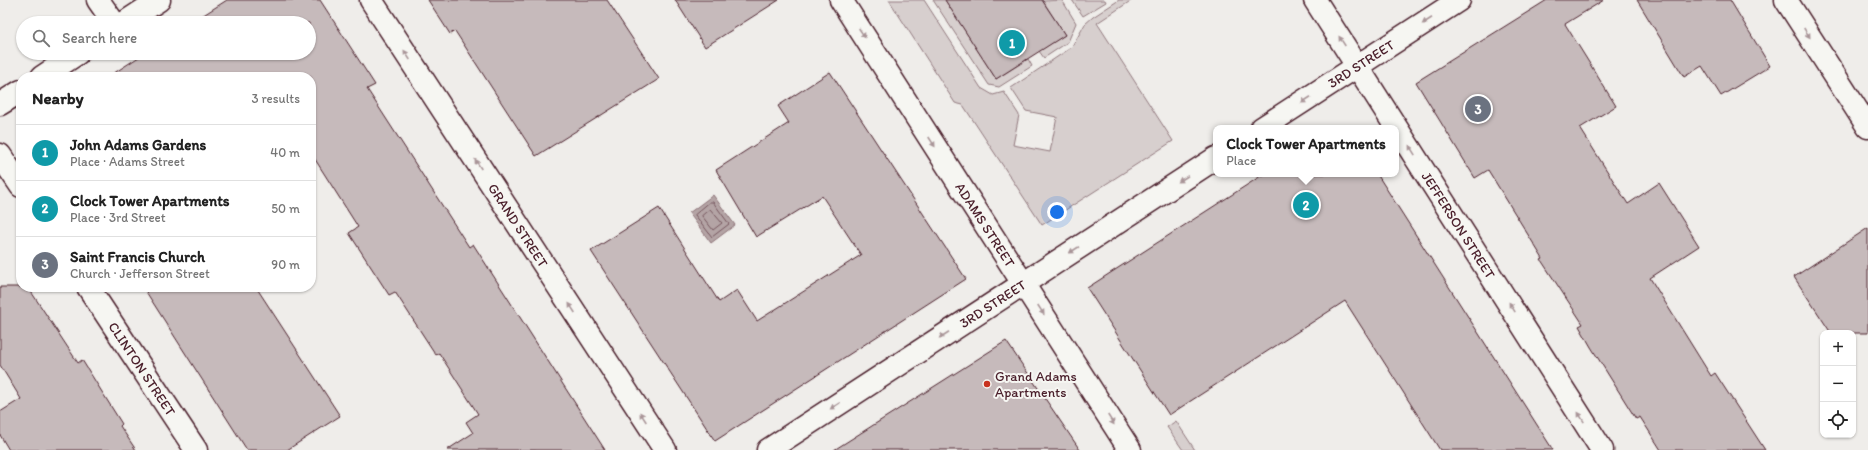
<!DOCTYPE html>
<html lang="en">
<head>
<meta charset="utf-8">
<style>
	:root { --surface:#fff; --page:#f2f2f2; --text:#222; --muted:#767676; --line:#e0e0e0; --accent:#1a73e8 }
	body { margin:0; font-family:Itim,sans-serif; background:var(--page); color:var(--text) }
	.controls { position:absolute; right:12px; bottom:12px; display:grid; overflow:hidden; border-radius:8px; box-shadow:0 1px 3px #0004 }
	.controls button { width:36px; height:36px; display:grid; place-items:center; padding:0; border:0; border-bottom:1px solid var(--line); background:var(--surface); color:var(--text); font:20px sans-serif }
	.you { position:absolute; left:1057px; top:212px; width:14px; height:14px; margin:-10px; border:3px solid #fff; border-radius:50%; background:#1a73e8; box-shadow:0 0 0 6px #1a73e833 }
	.badge { display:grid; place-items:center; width:26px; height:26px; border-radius:50%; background:var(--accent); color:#fff; font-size:13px; font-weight:700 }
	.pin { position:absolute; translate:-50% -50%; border:2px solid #fff; box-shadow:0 1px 4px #0006 }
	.popup { position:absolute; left:1213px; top:125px; width:186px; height:52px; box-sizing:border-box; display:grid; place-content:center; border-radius:8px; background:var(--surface); filter:drop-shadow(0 1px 3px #0005); font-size:13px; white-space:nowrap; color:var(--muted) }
	.popup b { font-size:15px; color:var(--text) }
	.popup::after { content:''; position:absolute; left:50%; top:100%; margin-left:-8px; border:8px solid transparent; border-top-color:var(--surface) }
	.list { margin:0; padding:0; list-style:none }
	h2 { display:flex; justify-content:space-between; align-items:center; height:52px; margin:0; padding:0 16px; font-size:17px }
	h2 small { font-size:13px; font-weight:400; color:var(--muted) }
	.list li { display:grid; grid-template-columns:26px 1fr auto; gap:12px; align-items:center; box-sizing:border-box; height:56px; padding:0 16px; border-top:1px solid var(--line) }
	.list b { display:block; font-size:15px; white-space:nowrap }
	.list p { margin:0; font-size:13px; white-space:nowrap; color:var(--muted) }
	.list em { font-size:13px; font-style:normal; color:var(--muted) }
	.icon { flex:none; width:22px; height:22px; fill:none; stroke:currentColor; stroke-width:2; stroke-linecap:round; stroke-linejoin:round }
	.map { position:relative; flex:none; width:1868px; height:450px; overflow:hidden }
	.search { position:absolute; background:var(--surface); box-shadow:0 1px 3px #0004; left:16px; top:16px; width:300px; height:44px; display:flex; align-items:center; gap:10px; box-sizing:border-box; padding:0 14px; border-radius:22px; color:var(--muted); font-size:15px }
	.panel { position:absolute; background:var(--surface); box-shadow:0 1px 3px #0004; left:16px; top:72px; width:300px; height:220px; border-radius:16px }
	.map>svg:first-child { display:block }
</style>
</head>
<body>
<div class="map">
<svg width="1868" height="450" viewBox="0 0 1868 450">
	<rect width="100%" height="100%" fill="#efedea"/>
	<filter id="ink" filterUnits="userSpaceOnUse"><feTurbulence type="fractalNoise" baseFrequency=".025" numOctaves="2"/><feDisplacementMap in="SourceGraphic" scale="8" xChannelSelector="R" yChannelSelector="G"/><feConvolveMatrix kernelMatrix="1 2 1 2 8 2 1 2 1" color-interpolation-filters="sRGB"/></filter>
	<g filter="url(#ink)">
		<!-- green -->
		<path fill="#d7cfce" stroke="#90777c" d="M 889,0 L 924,0 L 981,88 L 993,95 L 1004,92 L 1019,115 L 1013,145 L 1050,152 L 1057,117 L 1026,111 L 1011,88 L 1072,47 L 1085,24 L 1093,17 L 1119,0 L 1132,0 L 1097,23 L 1173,141 L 1042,225 L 963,105 L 955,103 Z
			M 933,0 L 945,0 L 996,79 L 1028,59 L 1032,66 L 999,87 L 989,85 Z
			M 1062,0 L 1076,23 L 1068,42 L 1044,58 L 1039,51 L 1065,35 L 1043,1 Z
			M 1072,0 L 1105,0 L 1106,2 L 1083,16 Z
			M 1176,421 L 1195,450 L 1183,450 L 1167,427 Z"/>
		<!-- water -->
		<path fill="#b4a4a5" stroke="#8a6f74" d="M 713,195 L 735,225 L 711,243 L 689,213 Z"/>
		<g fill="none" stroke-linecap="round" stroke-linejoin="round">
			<!-- shore -->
			<path stroke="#74545c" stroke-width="1" d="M 710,202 L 713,202 L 729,224 L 712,237 L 695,215 Z
				M 710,209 L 722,223 L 713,230 L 702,216 Z"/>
		</g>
		<!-- building -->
		<path fill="#c6babb" stroke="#4a1f2b" d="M 227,0 L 320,0 L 375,85 L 367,89 L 469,247 L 473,244 L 605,450 L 447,450 L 473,433 L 466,422 L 478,414 L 439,353 L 436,355 L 395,292 L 389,295 L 349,233 L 358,227 L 311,153 L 311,77 L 108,77 L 145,53 L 309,53 L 309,23 L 191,23 Z
			M 428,0 L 607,0 L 659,79 L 536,156 L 455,31 L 450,34 Z
			M 675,0 L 779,0 L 705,47 Z
			M 945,0 L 1042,0 L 1065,35 L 996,79 Z
			M 1547,0 L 1604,0 L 1565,24 L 1616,106 L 1580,128 L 1628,204 L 1659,183 L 1699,246 L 1650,278 L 1711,376 L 1715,373 L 1765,450 L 1661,450 L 1640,417 L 1636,419 L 1591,347 L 1579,326 L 1583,324 L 1541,260 L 1543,259 L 1488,170 L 1475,178 L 1416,82 Z
			M 1637,0 L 1730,0 L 1770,66 L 1721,96 L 1702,66 L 1684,77 Z
			M 830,72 L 966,279 L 715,441 L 591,251 L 659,208 L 719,302 L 737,290 L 757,321 L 861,255 L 822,196 L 756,237 L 716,170 L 789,123 L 778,106 Z
			M 1264,174 L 1377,174 L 1553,450 L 1440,450 L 1345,301 L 1169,415 L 1087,288 Z
			M 1868,228 L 1868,333 L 1831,333 L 1794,277 Z
			M 0,287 L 28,287 L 78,363 L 82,360 L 122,424 L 120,426 L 136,450 L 9,450 L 0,435 L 0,412 L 21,399 L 0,365 Z
			M 143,287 L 256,287 L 340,416 L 287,450 L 247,450 Z
			M 1006,341 L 1080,450 L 834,450 Z"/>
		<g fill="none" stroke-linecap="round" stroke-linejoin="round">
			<defs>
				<g id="minor">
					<path d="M 98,0 L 114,23"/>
					<path id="s1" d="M 371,0 L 665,450"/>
					<path id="s2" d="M 841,0 L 1130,450"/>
					<path id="s3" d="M 1315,0 L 1602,450"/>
					<path d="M 1786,0 L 1868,127"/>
					<path d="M 124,23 L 159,0"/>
					<path d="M 42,77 L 78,53"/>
					<path d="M 0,104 L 21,91"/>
					<path id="s4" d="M 1262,128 L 1459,0"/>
					<path d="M 0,155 L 21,186"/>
					<path id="s5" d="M 88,287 L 196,450"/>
					<path id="s6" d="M 768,450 L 1216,158"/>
				</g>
			</defs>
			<!-- minor casing -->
			<use href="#minor" stroke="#4a1f2b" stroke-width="25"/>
			<!-- minor -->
			<use href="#minor" stroke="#f6f6f2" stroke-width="22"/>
		</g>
		<!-- one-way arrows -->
		<defs><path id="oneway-solid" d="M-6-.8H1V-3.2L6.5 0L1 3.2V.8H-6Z"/></defs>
		<g fill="#a99598">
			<use href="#oneway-solid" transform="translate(1427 21) rotate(147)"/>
			<use href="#oneway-solid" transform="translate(862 33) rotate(57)"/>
			<use href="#oneway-solid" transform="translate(1807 33) rotate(57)"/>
			<use href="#oneway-solid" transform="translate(1342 41) rotate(-123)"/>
			<use href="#oneway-solid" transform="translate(407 55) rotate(-123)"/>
			<use href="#oneway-solid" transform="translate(1306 100) rotate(147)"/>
			<use href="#oneway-solid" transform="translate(932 142) rotate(57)"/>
			<use href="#oneway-solid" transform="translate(1412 150) rotate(-122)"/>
			<use href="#oneway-solid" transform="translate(478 164) rotate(-123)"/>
			<use href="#oneway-solid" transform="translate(1183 179) rotate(147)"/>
			<use href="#oneway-solid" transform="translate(1074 250) rotate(147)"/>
			<use href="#oneway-solid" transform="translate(1512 307) rotate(-122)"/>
			<use href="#oneway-solid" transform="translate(572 308) rotate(-123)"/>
			<use href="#oneway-solid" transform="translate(1041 310) rotate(57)"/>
			<use href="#oneway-solid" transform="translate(944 335) rotate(147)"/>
			<use href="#oneway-solid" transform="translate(835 406) rotate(147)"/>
			<use href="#oneway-solid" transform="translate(643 417) rotate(-123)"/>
			<use href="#oneway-solid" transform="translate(1581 417) rotate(-122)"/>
			<use href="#oneway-solid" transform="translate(1111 420) rotate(57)"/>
		</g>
	</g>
	<!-- markers -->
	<circle fill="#c8321e" stroke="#f6f6f2" stroke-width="1.5" cx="987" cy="384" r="4"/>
	<g text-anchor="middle" stroke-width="4" stroke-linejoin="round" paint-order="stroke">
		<!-- street labels -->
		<g font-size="14" fill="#4a1f2b" stroke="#f6f6f2">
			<text dy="5" stroke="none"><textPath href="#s4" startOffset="118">3RD STREET</textPath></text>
			<text dy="5" stroke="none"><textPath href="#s1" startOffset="269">GRAND STREET</textPath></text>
			<text dy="5" stroke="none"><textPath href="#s2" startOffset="267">ADAMS STREET</textPath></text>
			<text dy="5" stroke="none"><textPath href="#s3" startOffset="267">JEFFERSON STREET</textPath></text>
			<text dy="5" stroke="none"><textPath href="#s6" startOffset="268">3RD STREET</textPath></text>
			<text dy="5" stroke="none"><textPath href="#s5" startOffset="98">CLINTON STREET</textPath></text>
		</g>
		<!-- poi labels -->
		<g font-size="14" fill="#4a1f2b" stroke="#f6f6f2" text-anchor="start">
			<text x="995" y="381">Grand Adams<tspan x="995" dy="16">Apartments</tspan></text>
		</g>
	</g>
</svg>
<div class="controls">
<button>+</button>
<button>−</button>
<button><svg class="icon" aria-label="locate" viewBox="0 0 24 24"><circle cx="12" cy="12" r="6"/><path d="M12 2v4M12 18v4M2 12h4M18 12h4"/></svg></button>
</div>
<div class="you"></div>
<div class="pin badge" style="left:1012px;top:43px;background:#0f9aa8">1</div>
<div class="pin badge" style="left:1306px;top:205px;background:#0f9aa8">2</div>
<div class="popup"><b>Clock Tower Apartments</b>Place</div>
<div class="pin badge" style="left:1478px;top:109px;background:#6b7280">3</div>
<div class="search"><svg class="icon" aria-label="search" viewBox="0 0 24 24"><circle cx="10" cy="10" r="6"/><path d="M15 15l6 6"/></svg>Search here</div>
<section class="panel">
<h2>Nearby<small>3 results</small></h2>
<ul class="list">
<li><span class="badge" style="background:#0f9aa8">1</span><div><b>John Adams Gardens</b><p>Place · Adams Street</p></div><em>40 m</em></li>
<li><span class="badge" style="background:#0f9aa8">2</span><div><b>Clock Tower Apartments</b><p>Place · 3rd Street</p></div><em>50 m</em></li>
<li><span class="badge" style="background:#6b7280">3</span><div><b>Saint Francis Church</b><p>Church · Jefferson Street</p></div><em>90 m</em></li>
</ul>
</section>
</div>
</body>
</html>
